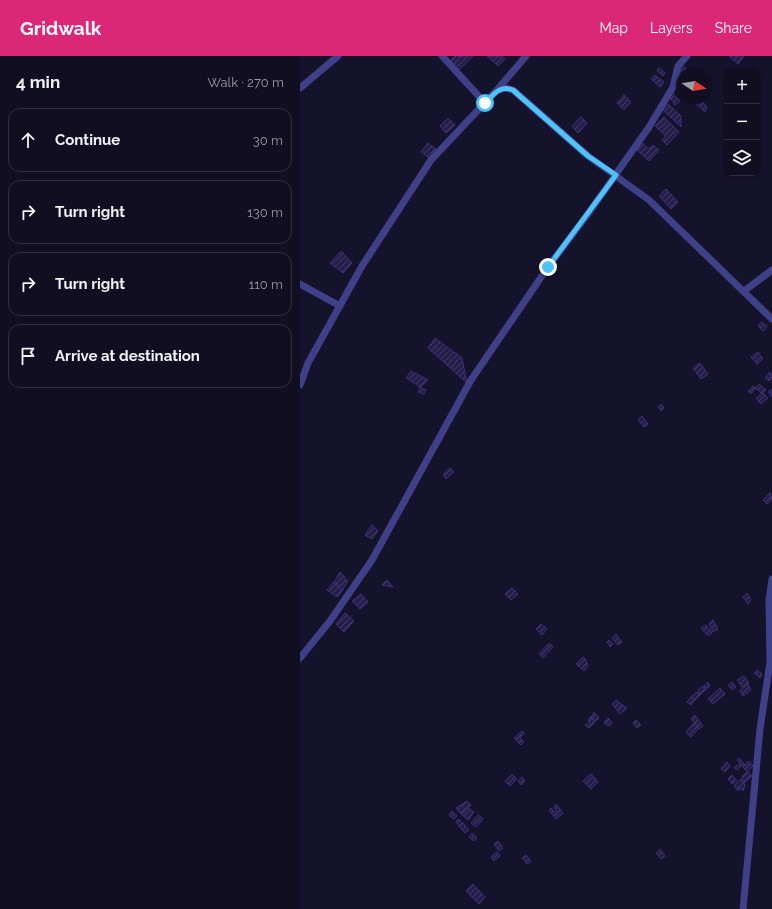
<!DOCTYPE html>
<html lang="en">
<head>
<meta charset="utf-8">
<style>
	:root { --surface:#100e20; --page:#191729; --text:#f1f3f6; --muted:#9c9ca5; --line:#302e3e; --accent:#db2777 }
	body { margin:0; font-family:Raleway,sans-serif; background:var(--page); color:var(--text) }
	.controls { position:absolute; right:12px; top:12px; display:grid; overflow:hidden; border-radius:8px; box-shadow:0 1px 3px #0004 }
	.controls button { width:36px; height:36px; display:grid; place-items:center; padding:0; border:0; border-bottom:1px solid var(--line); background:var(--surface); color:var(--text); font:20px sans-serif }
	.compass { position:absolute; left:376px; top:12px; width:36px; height:36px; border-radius:50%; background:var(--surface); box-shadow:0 1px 3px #0004; rotate:102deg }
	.stop { position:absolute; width:12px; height:12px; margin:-9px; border:3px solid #4fc3f7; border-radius:50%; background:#fff }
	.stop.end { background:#4fc3f7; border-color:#fff; box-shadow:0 1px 4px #0008 }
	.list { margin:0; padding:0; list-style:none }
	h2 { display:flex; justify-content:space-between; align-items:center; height:52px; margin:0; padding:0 16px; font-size:17px }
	h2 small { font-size:13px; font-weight:400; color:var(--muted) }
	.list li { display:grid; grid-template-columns:26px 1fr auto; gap:12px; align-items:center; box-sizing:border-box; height:64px; margin:0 8px 8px; padding:0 8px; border:1px solid var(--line); border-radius:12px }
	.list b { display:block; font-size:15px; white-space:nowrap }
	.list em { font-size:13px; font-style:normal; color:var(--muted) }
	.icon { flex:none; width:22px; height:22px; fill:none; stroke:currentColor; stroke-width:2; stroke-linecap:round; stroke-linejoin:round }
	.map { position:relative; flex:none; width:472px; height:853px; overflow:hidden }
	header { display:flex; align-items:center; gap:24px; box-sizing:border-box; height:56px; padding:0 20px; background:var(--accent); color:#fff }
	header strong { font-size:19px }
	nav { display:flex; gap:22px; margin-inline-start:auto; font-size:14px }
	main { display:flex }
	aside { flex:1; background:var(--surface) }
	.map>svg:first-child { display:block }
</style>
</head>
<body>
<header>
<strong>Gridwalk</strong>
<nav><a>Map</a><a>Layers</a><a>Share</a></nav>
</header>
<main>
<aside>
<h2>4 min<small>Walk · 270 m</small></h2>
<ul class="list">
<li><svg class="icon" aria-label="ahead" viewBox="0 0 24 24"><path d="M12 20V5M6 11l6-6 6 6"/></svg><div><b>Continue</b></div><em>30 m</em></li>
<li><svg class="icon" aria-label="right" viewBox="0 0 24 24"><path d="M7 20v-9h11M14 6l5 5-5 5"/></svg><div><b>Turn right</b></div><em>130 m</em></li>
<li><svg class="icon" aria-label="right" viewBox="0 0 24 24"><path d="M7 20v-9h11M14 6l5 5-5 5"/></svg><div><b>Turn right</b></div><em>110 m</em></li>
<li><svg class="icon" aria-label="arrive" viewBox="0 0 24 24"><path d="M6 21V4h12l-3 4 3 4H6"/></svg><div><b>Arrive at destination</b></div></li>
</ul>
</aside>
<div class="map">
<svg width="472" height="853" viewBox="0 0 472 853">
	<defs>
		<pattern id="building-hatch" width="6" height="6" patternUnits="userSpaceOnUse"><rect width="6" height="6" fill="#251e4b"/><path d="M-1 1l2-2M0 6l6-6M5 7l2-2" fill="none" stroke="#443e66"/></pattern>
	</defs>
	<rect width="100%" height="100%" fill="#15122b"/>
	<!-- building -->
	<path fill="url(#building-hatch)" stroke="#3b3176" d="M 155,0 L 173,0 L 158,15 L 149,6 Z
		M 187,0 L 202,0 L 205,3 L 198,10 Z
		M 429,0 L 444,0 L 438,8 Z
		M 382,9 L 392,18 L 382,19 L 377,14 Z
		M 359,12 L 365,17 L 363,20 L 357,15 Z
		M 355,19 L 364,26 L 360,31 L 351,23 Z
		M 371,36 L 380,45 L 375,49 L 368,39 Z
		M 324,39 L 331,46 L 324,54 L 317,47 Z
		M 390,42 L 398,42 L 407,51 L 405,56 Z
		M 368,48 L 381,60 L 381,71 L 363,54 Z
		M 281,61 L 287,67 L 278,77 L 272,70 Z
		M 364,61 L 379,76 L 367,89 L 362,84 L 366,80 L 355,70 Z
		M 148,62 L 155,69 L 146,77 L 140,70 Z
		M 128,87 L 136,93 L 129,102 L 121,96 Z
		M 342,87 L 349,93 L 353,89 L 359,94 L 349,105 L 337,94 Z
		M 366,133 L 378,146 L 371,153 L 359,140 Z
		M 41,195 L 52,207 L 43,217 L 30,207 Z
		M 461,266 L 467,270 L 463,275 L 458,270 Z
		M 135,282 L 162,302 L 167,327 L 128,292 Z
		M 458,296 L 463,303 L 457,308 L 451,301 Z
		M 400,307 L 408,318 L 401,323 L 393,312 Z
		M 111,315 L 128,324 L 120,331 L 106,322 Z
		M 470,316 L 472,322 L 469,325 L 465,322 Z
		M 459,328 L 466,334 L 462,338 L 456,332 Z
		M 453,330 L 456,332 L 451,338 L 448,335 Z
		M 120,331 L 126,334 L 124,338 L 118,336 Z
		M 472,333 L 472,341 L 468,336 Z
		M 463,337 L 468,342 L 461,348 L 456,342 Z
		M 361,348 L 364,352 L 361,355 L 358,351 Z
		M 342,360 L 348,368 L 344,371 L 338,364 Z
		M 150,412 L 154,416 L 146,423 L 143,418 Z
		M 470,437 L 472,443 L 467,448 L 463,444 Z
		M 72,469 L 78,475 L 72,483 L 65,479 Z
		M 40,516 L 48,525 L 42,535 L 34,526 Z
		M 87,524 L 93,531 L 82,529 Z
		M 34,526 L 42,535 L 37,541 L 27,534 Z
		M 212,532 L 218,538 L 211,544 L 205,538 Z
		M 447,537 L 451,543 L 448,548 L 443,541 Z
		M 61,538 L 68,546 L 60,553 L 52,545 Z
		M 45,557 L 54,565 L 44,576 L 36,568 Z
		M 413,564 L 418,573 L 413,576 L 409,568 Z
		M 241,568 L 247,573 L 242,579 L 236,573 Z
		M 406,569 L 412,577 L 408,580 L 401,572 Z
		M 316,578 L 322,586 L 318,589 L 312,582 Z
		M 309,584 L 313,588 L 310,591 L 307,586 Z
		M 249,587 L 253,591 L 243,602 L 239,598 Z
		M 283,601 L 286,604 L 288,610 L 284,615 L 276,608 Z
		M 457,614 L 462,618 L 460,622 L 454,617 Z
		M 444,620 L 449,627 L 442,631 L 437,624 Z
		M 408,626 L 410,630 L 406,633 L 404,630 Z
		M 432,626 L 436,631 L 432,634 L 428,629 Z
		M 448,628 L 451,634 L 443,640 L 440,634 Z
		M 403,630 L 406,633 L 400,639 L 398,634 Z
		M 420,632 L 425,638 L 413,648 L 408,643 Z
		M 397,636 L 400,639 L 394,645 L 391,641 Z
		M 391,641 L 394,645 L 391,649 L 387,646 Z
		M 316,644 L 327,652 L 320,658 L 312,648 Z
		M 294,656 L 299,662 L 296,665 L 291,661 Z
		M 395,659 L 403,670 L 399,673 L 391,662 Z
		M 290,661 L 295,666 L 289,672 L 285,669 L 290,666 L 288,664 Z
		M 308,662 L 312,666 L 309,670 L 304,667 Z
		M 336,664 L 341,669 L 337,672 L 333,667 Z
		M 394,667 L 399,672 L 391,681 L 386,676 Z
		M 222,675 L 224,677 L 220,682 L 224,686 L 221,689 L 214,682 Z
		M 439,702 L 445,709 L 443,711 L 437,704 Z
		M 449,705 L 453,710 L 447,716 L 443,711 Z
		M 427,706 L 430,710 L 425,716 L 421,713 Z
		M 439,708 L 441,710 L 437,714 L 434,712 Z
		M 448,716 L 452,720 L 444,727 L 441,723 L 443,721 L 442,720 Z
		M 212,718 L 217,723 L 210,730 L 205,725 Z
		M 291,718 L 298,726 L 291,733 L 283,725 Z
		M 432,719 L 437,725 L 432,728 L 428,723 Z
		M 222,721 L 225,725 L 221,729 L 218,725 Z
		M 441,723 L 445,729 L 443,735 L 441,732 L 438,735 L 434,730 Z
		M 167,745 L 171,749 L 161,758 L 156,752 Z
		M 256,748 L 263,757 L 256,763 L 249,754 L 251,752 L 254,756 L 256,754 L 254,750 Z
		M 168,752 L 174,756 L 168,764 L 162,759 Z
		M 152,755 L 157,760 L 154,763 L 149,759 Z
		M 178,759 L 183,763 L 176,771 L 171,767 Z
		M 159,763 L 162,767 L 159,770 L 156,765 Z
		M 163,767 L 169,774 L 165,777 L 159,770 Z
		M 172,777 L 177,782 L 174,785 L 169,781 Z
		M 198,785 L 203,792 L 199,795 L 194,788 Z
		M 360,793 L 365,800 L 361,803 L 356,797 Z
		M 197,796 L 200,800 L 194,805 L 191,801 Z
		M 226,799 L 231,805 L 227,808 L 222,802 Z
		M 173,828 L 185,841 L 179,848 L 166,835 Z"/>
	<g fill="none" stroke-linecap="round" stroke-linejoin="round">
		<!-- street -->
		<path stroke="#3e4088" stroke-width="7" d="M 142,0 L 185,47
			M 0,32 L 38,0
			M 197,34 L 206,32 L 213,34 L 288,100 L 349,144 L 472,263
			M 0,228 L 40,250
			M 444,235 L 472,214
			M 0,329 L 8,307 L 62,210 L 131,104 L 197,34 L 226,0
			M 0,602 L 30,565 L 72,504 L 171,324 L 248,211 L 288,158 L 349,71 L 373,31 L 378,10 L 387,0
			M 443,853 L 460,673 L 470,606 L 469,544 L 472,523"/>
	</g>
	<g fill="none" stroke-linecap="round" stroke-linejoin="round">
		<!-- route -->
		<path stroke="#4fc3f7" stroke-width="5" d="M 185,47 C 194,38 200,29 213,34 L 288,100 L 316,119 L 248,211"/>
	</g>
</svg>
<div class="controls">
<button>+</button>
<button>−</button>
<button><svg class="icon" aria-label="layers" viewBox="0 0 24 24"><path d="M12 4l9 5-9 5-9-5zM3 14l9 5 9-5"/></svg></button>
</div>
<svg class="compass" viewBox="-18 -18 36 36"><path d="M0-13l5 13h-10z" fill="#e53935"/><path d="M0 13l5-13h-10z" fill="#9c9ca5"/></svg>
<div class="stop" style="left:185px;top:47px"></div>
<div class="stop end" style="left:248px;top:211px"></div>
</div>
</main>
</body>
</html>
